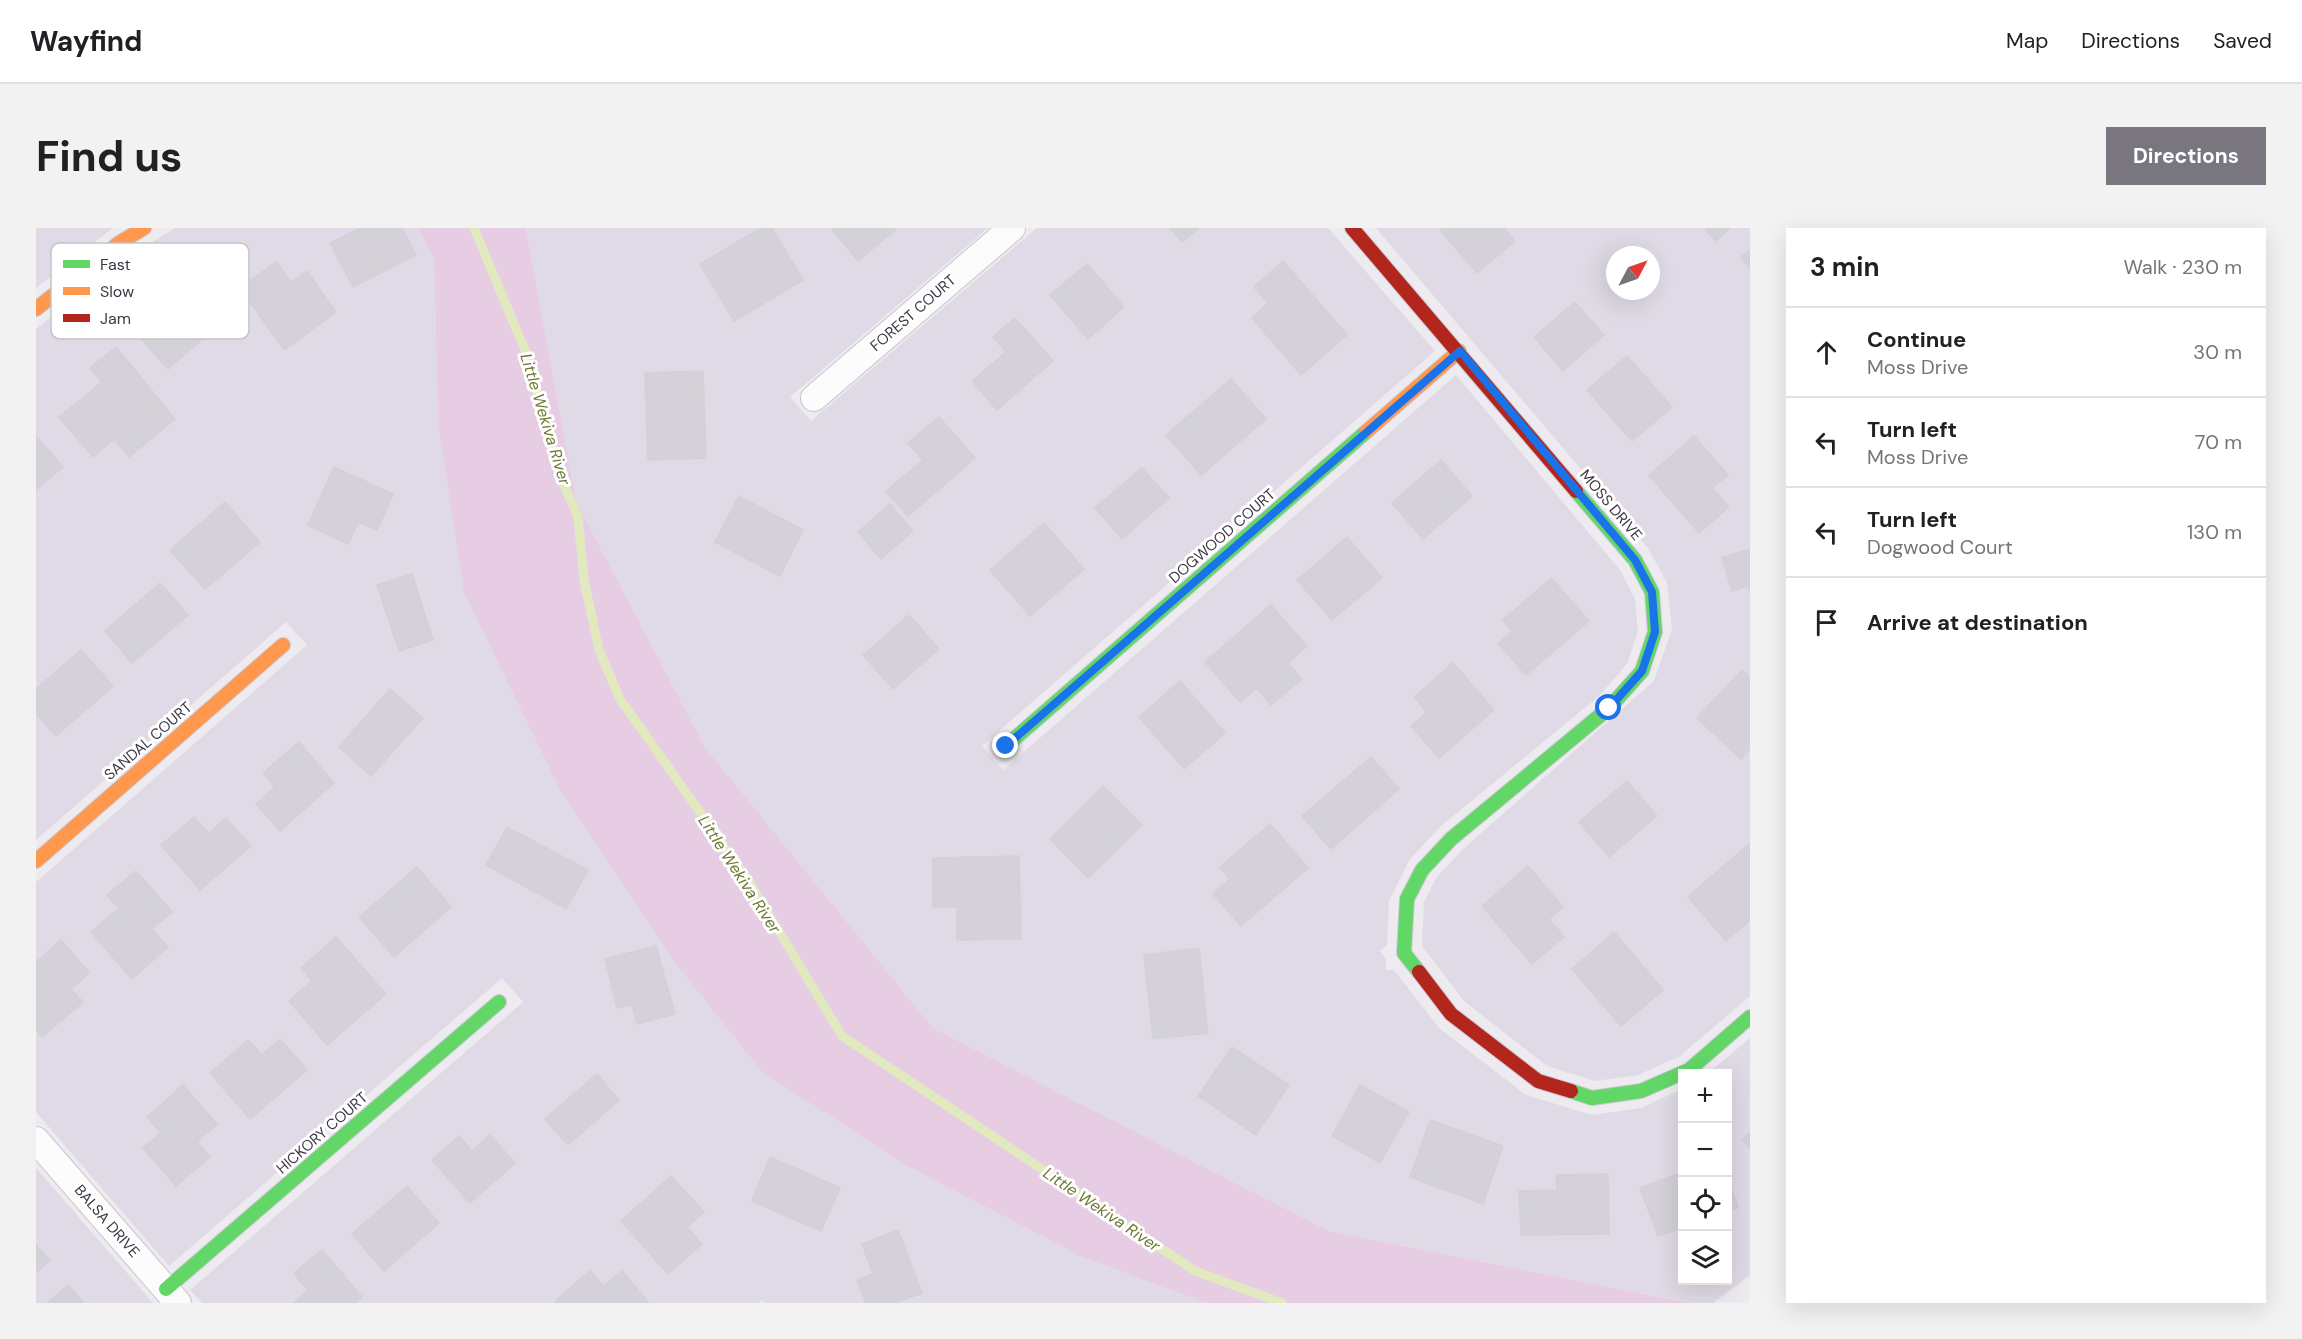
<!DOCTYPE html>
<html lang="en">
<head>
<meta charset="utf-8">
<style>
	:root { --surface:#fff; --page:#f2f2f2; --text:#202124; --muted:#757577; --line:#e0e0e0; --accent:#7a7680 }
	body { margin:0; font-family:"DM Sans",sans-serif; background:var(--page); color:var(--text) }
	.controls { position:absolute; right:18px; bottom:18px; display:grid; overflow:hidden; border-radius:0px; box-shadow:0 6px 24px #0002 }
	.controls button { width:54px; height:54px; display:grid; place-items:center; padding:0; border:0; border-bottom:2px solid var(--line); background:var(--surface); color:var(--text); font:30px sans-serif }
	.compass { position:absolute; left:1570px; top:18px; width:54px; height:54px; border-radius:50%; background:var(--surface); box-shadow:0 6px 24px #0002; rotate:49deg }
	.stop { position:absolute; width:18px; height:18px; margin:-14px; border:4px solid #1a73e8; border-radius:50%; background:#fff }
	.stop.end { background:#1a73e8; border-color:#fff; box-shadow:0 2px 6px #0008 }
	.list { margin:0; padding:0; list-style:none }
	h2 { display:flex; justify-content:space-between; align-items:center; height:78px; margin:0; padding:0 24px; font-size:26px }
	h2 small { font-size:20px; font-weight:400; color:var(--muted) }
	.list li { display:grid; grid-template-columns:39px 1fr auto; gap:18px; align-items:center; box-sizing:border-box; height:90px; padding:0 24px; border-top:2px solid var(--line) }
	.list b { display:block; font-size:22px; white-space:nowrap }
	.list p { margin:0; font-size:20px; white-space:nowrap; color:var(--muted) }
	.list em { font-size:20px; font-style:normal; color:var(--muted) }
	.icon { flex:none; width:33px; height:33px; fill:none; stroke:currentColor; stroke-width:2; stroke-linecap:round; stroke-linejoin:round }
	.map { position:relative; flex:none; width:1714px; height:1075px; overflow:hidden; border-radius:0px }
	header { display:flex; align-items:center; gap:36px; box-sizing:border-box; height:84px; padding:0 30px; background:var(--surface); border-bottom:2px solid var(--line) }
	header strong { font-size:28px }
	nav { display:flex; gap:33px; margin-inline-start:auto; font-size:21px }
	.intro { display:flex; align-items:center; justify-content:space-between; box-sizing:border-box; height:144px; padding:0 36px }
	h1 { margin:0; font-size:42px }
	.button { padding:15px 27px; border-radius:0px; background:var(--accent); color:#fff; font-size:21px; font-weight:700 }
	main { display:flex; gap:36px; padding:0 36px }
	aside { flex:1; background:var(--surface); border-radius:0px; box-shadow:0 6px 24px #0002 }
	.map>svg:first-child { display:block }
</style>
</head>
<body>
<header>
<strong>Wayfind</strong>
<nav><a>Map</a><a>Directions</a><a>Saved</a></nav>
</header>
<div class="intro"><h1>Find us</h1><a class="button">Directions</a></div>
<main>
<div class="map">
<svg width="1714" height="1075" viewBox="0 0 1714 1075">
	<rect width="100%" height="100%" fill="#edeaf0"/>
	<!-- residential -->
	<path fill="#dfdae5" fill-rule="evenodd" d="M 0,0 L 77,0 L 0,60 Z
		M 139,0 L 382,0 L 398,31 L 402,194 L 526,566 L 636,731 L 726,844 L 869,937 L 1044,1028 L 1169,1075 L 729,1075 L 726,1072 L 723,1075 L 166,1075 L 154,1062 L 487,774 L 466,750 L 133,1038 L 0,884 L 0,654 L 271,417 L 250,394 L 0,612 L 0,101 L 92,29 Z
		M 490,0 L 952,0 L 754,169 L 775,193 L 1001,0 L 1292,0 L 1399,123 L 946,518 L 967,542 L 1420,147 L 1584,342 L 1599,371 L 1602,404 L 1591,436 L 1562,469 L 1405,598 L 1374,631 L 1353,673 L 1351,717 L 1344,723 L 1350,731 L 1350,742 L 1358,742 L 1403,800 L 1490,867 L 1556,887 L 1605,880 L 1646,861 L 1646,1052 L 1692,1052 L 1692,846 L 1672,845 L 1714,810 L 1714,1047 L 1677,1075 L 1652,1075 L 1293,1003 L 897,800 L 669,519 L 540,273 Z
		M 1340,0 L 1714,0 L 1714,768 L 1644,828 L 1602,847 L 1559,853 L 1511,838 L 1428,773 L 1386,718 L 1388,674 L 1400,650 L 1426,622 L 1618,453 L 1636,401 L 1631,355 L 1612,320 ZM 1579,27 L 1615,27 L 1615,63 L 1579,63 Z
		M 0,940 L 117,1075 L 0,1075 Z"/>
	<!-- green -->
	<path fill="#e7cde3" d="M 382,0 L 490,0 L 540,273 L 669,519 L 897,800 L 1293,1003 L 1652,1075 L 1169,1075 L 1044,1028 L 869,937 L 726,844 L 636,731 L 526,566 L 428,364 L 402,194 L 398,31 Z"/>
	<g fill="none" stroke-linecap="round" stroke-linejoin="round">
		<!-- stream -->
		<path stroke="#e3e9bf" stroke-width="9" d="M 438,0 L 491,127 L 523,246 L 542,289 L 548,352 L 563,422 L 584,471 L 714,655 L 806,808 L 1159,1043 L 1246,1075"/>
	</g>
	<!-- building -->
	<path fill="#d4d1d8" stroke="#d3d0d8" stroke-width="1.5" d="M 325,0 L 366,0 L 380,27 L 317,59 L 294,15 Z
		M 725,0 L 736,0 L 767,52 L 698,93 L 664,36 Z
		M 795,0 L 861,0 L 822,33 Z
		M 1134,0 L 1163,0 L 1146,14 Z
		M 1407,0 L 1468,0 L 1479,13 L 1441,45 L 1404,2 Z
		M 1668,0 L 1694,0 L 1680,13 Z
		M 1714,22 L 1714,40 L 1705,29 Z
		M 1247,33 L 1311,107 L 1265,147 L 1216,90 L 1232,75 L 1218,59 Z
		M 240,34 L 255,54 L 271,43 L 300,84 L 248,122 L 204,60 Z
		M 1051,36 L 1088,79 L 1052,111 L 1014,67 Z
		M 157,58 L 187,93 L 132,141 L 101,106 Z
		M 1539,74 L 1568,107 L 1527,143 L 1498,109 Z
		M 979,90 L 1017,133 L 961,182 L 936,153 L 970,124 L 957,109 Z
		M 80,119 L 139,191 L 93,229 L 78,211 L 57,229 L 23,189 L 66,154 L 54,140 Z
		M 1591,128 L 1636,179 L 1596,213 L 1551,162 Z
		M 667,143 L 670,230 L 612,232 L 609,145 Z
		M 1195,151 L 1230,191 L 1165,247 L 1130,207 Z
		M 903,189 L 939,230 L 872,288 L 850,263 L 887,232 L 872,215 Z
		M 1658,208 L 1692,247 L 1676,260 L 1693,279 L 1663,305 L 1613,247 Z
		M 1,209 L 27,239 L 0,262 L 0,210 Z
		M 1405,232 L 1436,268 L 1387,311 L 1356,275 Z
		M 298,239 L 357,266 L 341,302 L 322,294 L 312,316 L 272,297 Z
		M 1106,240 L 1133,270 L 1086,311 L 1059,280 Z
		M 703,268 L 767,302 L 744,348 L 679,314 Z
		M 189,274 L 224,314 L 169,361 L 134,322 Z
		M 854,276 L 877,303 L 845,331 L 822,304 Z
		M 1008,295 L 1048,341 L 994,388 L 954,342 Z
		M 1311,309 L 1346,350 L 1296,392 L 1261,352 Z
		M 1714,321 L 1714,365 L 1712,358 L 1696,363 L 1686,330 Z
		M 376,346 L 397,412 L 363,423 L 341,357 Z
		M 1515,350 L 1553,393 L 1490,447 L 1462,415 L 1476,403 L 1467,392 Z
		M 124,355 L 152,387 L 96,435 L 69,403 Z
		M 1235,377 L 1271,418 L 1252,435 L 1266,451 L 1235,477 L 1221,460 L 1204,474 L 1169,434 Z
		M 873,387 L 903,421 L 857,461 L 827,427 Z
		M 45,422 L 77,458 L 20,508 L 0,486 L 0,461 Z
		M 1417,435 L 1458,482 L 1403,530 L 1375,498 L 1391,484 L 1378,469 Z
		M 1706,442 L 1714,450 L 1714,520 L 1705,531 L 1661,490 Z
		M 1144,453 L 1189,505 L 1148,541 L 1103,489 Z
		M 354,461 L 387,490 L 335,548 L 303,519 Z
		M 263,514 L 298,555 L 244,603 L 220,576 L 239,559 L 227,545 Z
		M 1335,529 L 1363,561 L 1295,621 L 1266,588 Z
		M 1591,553 L 1621,588 L 1573,629 L 1543,594 Z
		M 1067,558 L 1106,597 L 1052,650 L 1014,611 Z
		M 158,589 L 173,605 L 190,590 L 215,618 L 164,662 L 125,617 Z
		M 1234,596 L 1272,640 L 1205,698 L 1177,666 L 1194,651 L 1184,639 Z
		M 471,599 L 552,642 L 530,681 L 450,637 Z
		M 1714,615 L 1714,692 L 1690,713 L 1652,669 Z
		M 983,628 L 985,711 L 921,712 L 921,679 L 897,679 L 897,630 Z
		M 1492,638 L 1527,679 L 1513,691 L 1528,709 L 1496,736 L 1446,678 Z
		M 381,639 L 415,679 L 358,729 L 323,689 Z
		M 100,643 L 136,684 L 116,701 L 132,719 L 96,751 L 55,704 L 83,680 L 71,667 Z
		M 1578,704 L 1627,762 L 1585,798 L 1536,741 Z
		M 300,709 L 350,766 L 291,817 L 253,773 L 276,753 L 265,740 Z
		M 25,712 L 53,745 L 35,761 L 47,774 L 6,809 L 0,802 L 0,734 Z
		M 620,718 L 639,786 L 601,796 L 596,776 L 581,780 L 569,731 Z
		M 1163,720 L 1172,805 L 1117,811 L 1108,727 Z
		M 244,811 L 271,842 L 214,891 L 174,845 L 212,812 L 226,827 Z
		M 1196,819 L 1253,857 L 1220,907 L 1162,868 Z
		M 561,846 L 583,872 L 532,917 L 509,891 Z
		M 147,857 L 181,896 L 161,914 L 174,929 L 140,958 L 107,920 L 125,905 L 111,889 Z
		M 1324,857 L 1373,884 L 1344,935 L 1296,908 Z
		M 1394,892 L 1467,918 L 1447,976 L 1374,949 Z
		M 1714,905 L 1714,920 L 1706,911 Z
		M 454,907 L 479,935 L 434,975 L 396,932 L 423,908 L 436,923 Z
		M 734,929 L 804,960 L 785,1003 L 716,973 Z
		M 1646,944 L 1646,1000 L 1622,1008 L 1604,960 Z
		M 1572,946 L 1573,1006 L 1485,1007 L 1483,963 L 1521,962 L 1520,947 Z
		M 635,948 L 668,984 L 651,999 L 666,1016 L 632,1046 L 585,993 Z
		M 1692,950 L 1702,979 L 1692,983 Z
		M 371,958 L 403,995 L 348,1043 L 316,1006 Z
		M 862,1002 L 886,1065 L 859,1075 L 830,1075 L 821,1052 L 837,1046 L 826,1016 Z
		M 0,1017 L 14,1033 L 0,1044 Z
		M 286,1022 L 326,1069 L 319,1075 L 258,1075 L 272,1063 L 258,1045 Z
		M 554,1043 L 567,1058 L 586,1043 L 613,1075 L 521,1075 L 519,1073 Z
		M 32,1057 L 48,1075 L 11,1075 Z"/>
	<g fill="none" stroke-linecap="round" stroke-linejoin="round">
		<defs>
			<path id="street" d="M 778,170 L 976,0
				M 0,912 L 142,1075"/>
			<path id="fast" d="M 970,518 L 1331,203
				M 1383,744 L 1368,725 L 1371,671 L 1386,642 L 1415,611 L 1573,480 L 1606,443 L 1619,404 L 1616,364 L 1599,332 L 1540,263
				M 1535,863 L 1556,870 L 1605,863 L 1653,842 L 1714,789
				M 130,1061 L 463,774"/>
			<path id="slow" d="M 0,81 L 83,15 L 108,0
				M 1331,203 L 1423,123
				M 0,633 L 247,417"/>
			<path id="jam" d="M 1316,0 L 1540,263
				M 1383,744 L 1415,786 L 1502,853 L 1535,863"/>
		</defs>
		<!-- street casing -->
		<use href="#street" stroke="#c9c6cc" stroke-width="28"/>
		<!-- fast casing -->
		<use href="#fast" stroke="#cec8d4" stroke-width="16"/>
		<!-- slow casing -->
		<use href="#slow" stroke="#cec8d4" stroke-width="16"/>
		<!-- jam casing -->
		<use href="#jam" stroke="#cec8d4" stroke-width="16"/>
		<!-- street -->
		<use href="#street" stroke="#fcfcfd" stroke-width="26"/>
		<!-- fast -->
		<use href="#fast" stroke="#63d668" stroke-width="14"/>
		<!-- slow -->
		<use href="#slow" stroke="#ff974d" stroke-width="14"/>
		<!-- jam -->
		<use href="#jam" stroke="#b3261e" stroke-width="14"/>
	</g>
	<g fill="none" stroke-linecap="round" stroke-linejoin="round">
		<!-- route -->
		<path stroke="#1a73e8" stroke-width="8" d="M 970,518 L 1424,123 L 1599,332 L 1616,364 L 1619,404 L 1606,443 L 1573,480"/>
	</g>
	<g text-anchor="middle" stroke-width="6" stroke-linejoin="round" paint-order="stroke">
		<!-- street labels -->
		<g font-size="15" fill="#3c3744" stroke="#fff">
			<text transform="translate(877 85) rotate(-41)" y="5">FOREST COURT</text>
			<text transform="translate(1575 277) rotate(50)" y="5">MOSS DRIVE</text>
			<text transform="translate(1186 308) rotate(-41)" y="5">DOGWOOD COURT</text>
			<text transform="translate(112 513) rotate(-41)" y="5">SANDAL COURT</text>
			<text transform="translate(286 905) rotate(-41)" y="5">HICKORY COURT</text>
			<text transform="translate(71 993) rotate(49)" y="5">BALSA DRIVE</text>
		</g>
		<!-- water labels -->
		<g font-size="16" font-style="italic" fill="#6c792f" stroke="#fff">
			<text transform="translate(510 191) rotate(73)" y="6">Little Wekiva River</text>
			<text transform="translate(704 646) rotate(57)" y="6">Little Wekiva River</text>
			<text transform="translate(1066 981) rotate(34)" y="6">Little Wekiva River</text>
		</g>
	</g>
	<!-- legend -->
	<rect x="15" y="15" width="198" height="96" rx="9" fill="#fff" stroke="#c4c3c7" stroke-width="1.5"/>
	<rect x="27" y="32" width="27" height="8" fill="#63d668"/>
	<rect x="27" y="59" width="27" height="8" fill="#ff974d"/>
	<rect x="27" y="86" width="27" height="8" fill="#b3261e"/>
	<g font-size="16" fill="#3c3744">
		<text x="64" y="42">Fast</text>
		<text x="64" y="69">Slow</text>
		<text x="64" y="96">Jam</text>
	</g>
</svg>
<div class="controls">
<button>+</button>
<button>−</button>
<button><svg class="icon" aria-label="locate" viewBox="0 0 24 24"><circle cx="12" cy="12" r="6"/><path d="M12 2v4M12 18v4M2 12h4M18 12h4"/></svg></button>
<button><svg class="icon" aria-label="layers" viewBox="0 0 24 24"><path d="M12 4l9 5-9 5-9-5zM3 14l9 5 9-5"/></svg></button>
</div>
<svg class="compass" viewBox="-18 -18 36 36"><path d="M0-13l5 13h-10z" fill="#e53935"/><path d="M0 13l5-13h-10z" fill="#757577"/></svg>
<div class="stop" style="left:1573px;top:480px"></div>
<div class="stop end" style="left:970px;top:518px"></div>
</div>
<aside>
<h2>3 min<small>Walk · 230 m</small></h2>
<ul class="list">
<li><svg class="icon" aria-label="ahead" viewBox="0 0 24 24"><path d="M12 20V5M6 11l6-6 6 6"/></svg><div><b>Continue</b><p>Moss Drive</p></div><em>30 m</em></li>
<li><svg class="icon" aria-label="left" viewBox="0 0 24 24"><path d="M17 20v-9H6M10 6l-5 5 5 5"/></svg><div><b>Turn left</b><p>Moss Drive</p></div><em>70 m</em></li>
<li><svg class="icon" aria-label="left" viewBox="0 0 24 24"><path d="M17 20v-9H6M10 6l-5 5 5 5"/></svg><div><b>Turn left</b><p>Dogwood Court</p></div><em>130 m</em></li>
<li><svg class="icon" aria-label="arrive" viewBox="0 0 24 24"><path d="M6 21V4h12l-3 4 3 4H6"/></svg><div><b>Arrive at destination</b></div></li>
</ul>
</aside>
</main>
</body>
</html>
